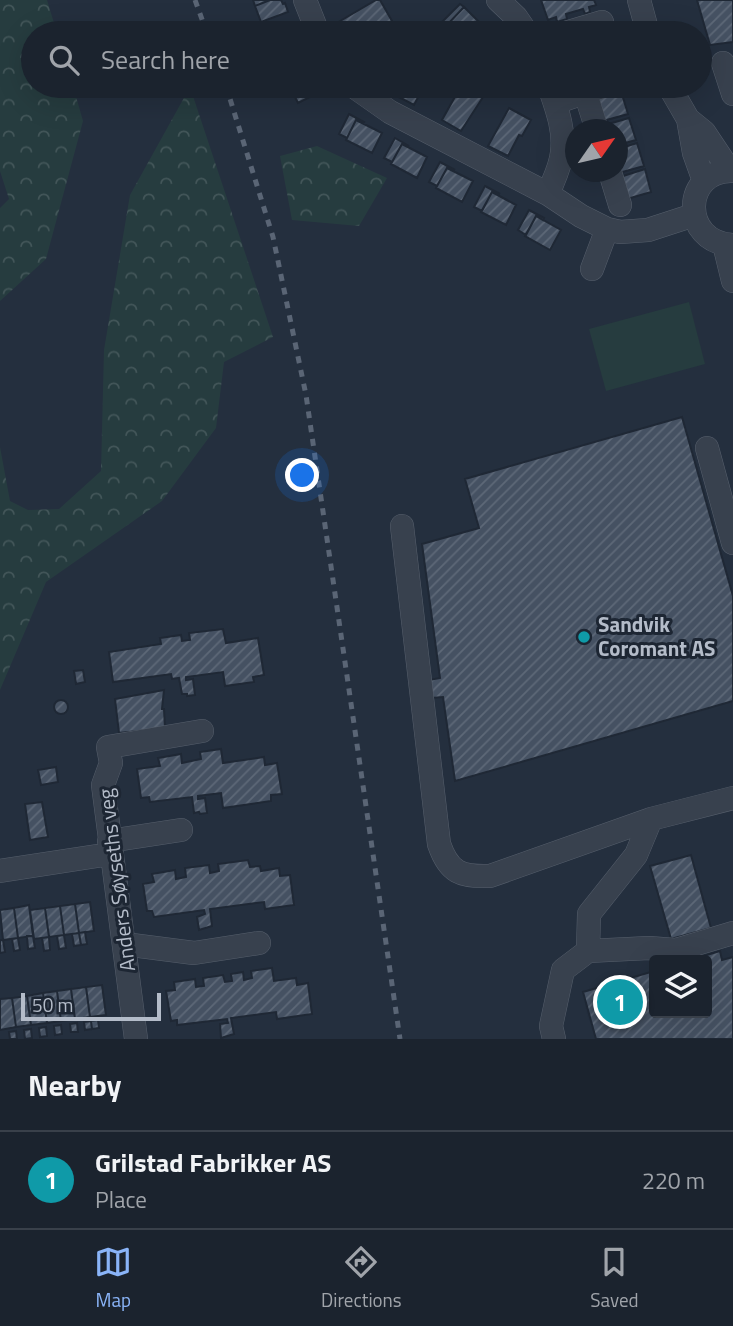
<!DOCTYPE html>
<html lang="en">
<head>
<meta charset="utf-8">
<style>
	:root { --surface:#1b232e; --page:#282f3a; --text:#f1f3f6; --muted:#a0a4aa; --line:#39404a; --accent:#8ab4f8 }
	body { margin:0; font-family:"Titillium Web",sans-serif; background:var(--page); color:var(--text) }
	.controls { position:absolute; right:21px; bottom:21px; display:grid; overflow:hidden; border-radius:7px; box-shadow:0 7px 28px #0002 }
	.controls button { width:63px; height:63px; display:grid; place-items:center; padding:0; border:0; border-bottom:2px solid var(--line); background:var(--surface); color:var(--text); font:35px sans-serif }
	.compass { position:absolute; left:565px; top:119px; width:63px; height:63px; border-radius:50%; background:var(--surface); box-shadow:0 7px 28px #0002; rotate:56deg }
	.scale { position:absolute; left:21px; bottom:18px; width:140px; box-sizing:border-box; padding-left:7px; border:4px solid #b4bcc9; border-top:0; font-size:19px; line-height:24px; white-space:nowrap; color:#b4bcc9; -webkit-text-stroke:5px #1d2633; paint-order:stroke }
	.you { position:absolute; left:303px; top:476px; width:24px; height:24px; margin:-18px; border:5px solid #fff; border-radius:50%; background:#1a73e8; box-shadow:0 0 0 10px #1a73e833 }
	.badge { display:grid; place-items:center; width:46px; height:46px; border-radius:50%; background:var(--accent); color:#fff; font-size:23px; font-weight:700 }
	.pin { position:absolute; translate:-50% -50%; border:4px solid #fff; box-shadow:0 2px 7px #0006 }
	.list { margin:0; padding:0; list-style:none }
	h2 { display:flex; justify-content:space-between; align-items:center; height:91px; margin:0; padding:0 28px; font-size:30px }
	h2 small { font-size:23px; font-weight:400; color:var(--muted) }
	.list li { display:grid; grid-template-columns:46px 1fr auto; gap:21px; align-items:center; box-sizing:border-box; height:98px; padding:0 28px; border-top:2px solid var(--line) }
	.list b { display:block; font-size:26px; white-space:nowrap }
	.list p { margin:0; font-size:23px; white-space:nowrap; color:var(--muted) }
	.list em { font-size:23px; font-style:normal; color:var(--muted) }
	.icon { flex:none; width:38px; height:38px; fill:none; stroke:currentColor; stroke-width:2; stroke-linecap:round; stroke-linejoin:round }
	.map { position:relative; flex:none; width:733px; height:1039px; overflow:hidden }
	.search { position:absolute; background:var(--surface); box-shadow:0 7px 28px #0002; left:21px; right:21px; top:21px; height:77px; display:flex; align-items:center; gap:18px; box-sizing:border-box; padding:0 24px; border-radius:38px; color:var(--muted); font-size:26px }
	.sheet { height:189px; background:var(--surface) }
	nav { display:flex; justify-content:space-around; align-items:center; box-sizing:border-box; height:98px; border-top:2px solid var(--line); background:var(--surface); font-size:19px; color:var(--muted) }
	nav a { display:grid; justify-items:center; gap:4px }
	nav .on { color:var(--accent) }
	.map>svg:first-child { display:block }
</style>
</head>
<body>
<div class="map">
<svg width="733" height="1039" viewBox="0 0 733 1039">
	<defs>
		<pattern id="forest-crowns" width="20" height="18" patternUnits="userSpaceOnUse" patternTransform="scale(1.75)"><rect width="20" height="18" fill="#263c3f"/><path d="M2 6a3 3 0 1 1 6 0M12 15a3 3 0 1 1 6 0" fill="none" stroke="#435659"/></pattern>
		<pattern id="building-hatch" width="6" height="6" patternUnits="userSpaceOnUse" patternTransform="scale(1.75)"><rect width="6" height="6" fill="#455162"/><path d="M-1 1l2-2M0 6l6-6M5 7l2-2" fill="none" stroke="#5d6877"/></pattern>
	</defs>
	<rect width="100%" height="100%" fill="#242f3e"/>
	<!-- forest -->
	<path fill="url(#forest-crowns)" d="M 0,0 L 47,0 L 57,33 L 33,33 L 33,86 L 73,86 L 83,121 L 46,259 L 0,301 L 0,208 L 9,199 L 0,171 Z
		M 190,87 L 273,337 L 224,362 L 216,428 L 162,501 L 46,582 L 0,690 L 0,447 L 10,501 L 28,510 L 59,509 L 101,471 L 104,350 L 130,195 Z
		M 317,146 L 387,178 L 359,226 L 292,220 L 280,156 Z"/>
	<!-- pitch -->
	<path fill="#263c3f" d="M 689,302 L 705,364 L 606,391 L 589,329 Z"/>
	<!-- building -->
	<path fill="url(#building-hatch)" stroke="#1f2835" stroke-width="2" d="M 253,0 L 270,0 L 255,6 Z
		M 270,0 L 281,0 L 283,4 L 285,3 L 288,12 L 261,22 L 255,6 Z
		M 376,0 L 380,0 L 392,21 L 373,33 L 334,33 L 330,27 Z
		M 541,0 L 594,0 L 596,5 L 589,7 L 590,12 L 585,14 L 583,9 L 566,14 L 567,19 L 557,22 L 556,17 L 548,20 Z
		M 697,0 L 733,0 L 733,42 L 710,45 Z
		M 460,4 L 464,7 L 447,25 L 443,21 Z
		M 464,7 L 479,22 L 468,33 L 456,33 L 447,25 Z
		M 479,22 L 483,25 L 475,33 L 468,33 Z
		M 483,25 L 491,33 L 475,33 Z
		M 293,26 L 296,33 L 278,33 Z
		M 293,86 L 322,86 L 324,90 L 298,103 L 290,87 Z
		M 400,86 L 424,86 L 414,105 L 395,95 Z
		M 461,86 L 469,86 L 485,94 L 461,131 L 442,120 Z
		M 621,91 L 628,114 L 603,121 L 597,99 Z
		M 509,108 L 531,120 L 522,136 L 519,135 L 508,156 L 488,146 Z
		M 349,114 L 364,122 L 363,123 L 356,120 L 347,138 L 339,134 Z
		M 629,118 L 636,140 L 618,145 L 618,130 L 606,130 L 605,125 Z
		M 356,120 L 382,133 L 372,153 L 346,140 Z
		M 395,138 L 409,146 L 402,144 L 392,162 L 384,158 Z
		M 637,143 L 644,166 L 619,173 L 618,149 Z
		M 402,144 L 427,157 L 417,178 L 391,164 Z
		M 440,162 L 455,170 L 447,168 L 437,186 L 429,182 Z
		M 447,168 L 473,181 L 462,202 L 436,188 Z
		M 645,169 L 651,192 L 627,199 L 620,177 Z
		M 485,186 L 500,194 L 492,192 L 482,211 L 474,207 Z
		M 492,192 L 516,205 L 506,225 L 481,212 Z
		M 529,210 L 544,218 L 543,220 L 536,216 L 526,235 L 518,230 Z
		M 536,216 L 561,230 L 550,250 L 525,236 Z
		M 682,417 L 733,596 L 733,701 L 455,781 L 443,697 L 431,698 L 429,680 L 440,678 L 422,544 L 479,528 L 465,479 Z
		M 223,629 L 226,643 L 258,638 L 264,675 L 253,677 L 254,682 L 225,686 L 223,672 L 186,677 L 186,680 L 193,679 L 195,695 L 187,696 L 187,694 L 182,694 L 179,678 L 172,679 L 171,674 L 113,682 L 109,652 L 161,644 L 160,638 L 181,635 L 182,641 L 190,640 L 189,633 Z
		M 83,670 L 85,682 L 76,684 L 74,671 Z
		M 164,690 L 162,709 L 164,709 L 165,728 L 119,733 L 115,699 Z
		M54 707a7 7 0 1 1 14 0a7 7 0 1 1-14 0Z
		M 221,749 L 223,763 L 264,757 L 265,765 L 277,763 L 282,794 L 271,795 L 271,801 L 223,808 L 221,793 L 198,796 L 198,799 L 205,798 L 207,813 L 200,814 L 199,812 L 194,813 L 192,797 L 150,802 L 149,797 L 141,798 L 137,769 L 160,766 L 158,758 L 181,754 L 182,763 L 201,759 L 200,752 Z
		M 56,767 L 58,782 L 41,785 L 38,770 Z
		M 42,802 L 48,837 L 30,840 L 25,804 Z
		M 691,855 L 711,928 L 671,939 L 650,866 Z
		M 248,860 L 250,867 L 260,866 L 261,871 L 279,868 L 280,876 L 290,875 L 294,905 L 265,909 L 264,902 L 210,909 L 212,926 L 199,930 L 197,917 L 205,914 L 204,910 L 154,917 L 152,911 L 147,911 L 143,884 L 154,882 L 152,874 L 175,870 L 176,879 L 186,877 L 185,868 L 209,865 L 210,873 L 219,871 L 218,864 Z
		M 90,902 L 94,931 L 79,933 L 75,904 Z
		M 75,904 L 79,933 L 64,935 L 60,906 Z
		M 29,905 L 33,936 L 18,938 L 14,908 Z
		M 60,906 L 64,935 L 49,937 L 45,908 Z
		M 14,908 L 18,938 L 3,940 L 0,910 Z
		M 45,908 L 49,937 L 34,939 L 30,910 Z
		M 85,932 L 87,944 L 81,945 L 79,933 Z
		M 79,933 L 81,945 L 74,946 L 72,934 Z
		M 64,935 L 66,948 L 59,949 L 57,936 Z
		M 27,936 L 33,936 L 35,948 L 28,949 Z
		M 49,937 L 50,950 L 44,951 L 42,938 Z
		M 18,938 L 20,950 L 14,951 L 12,939 Z
		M 0,940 L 3,940 L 5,952 L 0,953 Z
		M 720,951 L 722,960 L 733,957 L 733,1039 L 596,1039 L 583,992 L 654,971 L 654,1013 L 707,1013 L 707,960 L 690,960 Z
		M 272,968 L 274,981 L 296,978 L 297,985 L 308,983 L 312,1014 L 277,1019 L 276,1012 L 231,1018 L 234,1034 L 221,1038 L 220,1024 L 228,1023 L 227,1019 L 177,1025 L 177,1020 L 171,1021 L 166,991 L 175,990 L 174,982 L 195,979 L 196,987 L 204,986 L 203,978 L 223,975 L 225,982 L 232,981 L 231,974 L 243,972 L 244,980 L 252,978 L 251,971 Z
		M 102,985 L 106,1015 L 90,1017 L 86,987 Z
		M 86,987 L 90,1017 L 75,1019 L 71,989 Z
		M 71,989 L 75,1019 L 61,1021 L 57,991 Z
		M 57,991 L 61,1021 L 47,1023 L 43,993 Z
		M 43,993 L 47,1023 L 31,1025 L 27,996 Z
		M 27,996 L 31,1025 L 16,1027 L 12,998 Z
		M 12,998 L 16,1027 L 0,1030 L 0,999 Z
		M 98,1020 L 99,1028 L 92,1029 L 91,1021 Z
		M 91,1021 L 92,1029 L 85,1030 L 84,1022 Z
		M 77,1023 L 78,1032 L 71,1032 L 70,1024 Z
		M 61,1025 L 62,1034 L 55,1035 L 54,1026 Z
		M 46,1027 L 47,1036 L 40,1037 L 39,1028 Z
		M 31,1029 L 32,1038 L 25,1039 L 24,1030 Z
		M 16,1031 L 17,1039 L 10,1039 L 9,1032 Z"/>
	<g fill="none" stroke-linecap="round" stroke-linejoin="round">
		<defs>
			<path id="minor" d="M 305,0 L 318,33
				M 498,0 L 516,17 L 527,33
				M 639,0 L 648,33
				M 565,33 L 602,22
				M 723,63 L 733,94
				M 353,86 L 390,112 L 548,194 L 581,216 L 607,229 L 620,232 L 648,230 L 694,215
				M 669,86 L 688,119 L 704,132 L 730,171
				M 585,92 L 597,130
				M 555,103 L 604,86
				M 688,119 L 694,153 L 704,181
				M 733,171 C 682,169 680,243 733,245
				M 610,172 L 620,205
				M 548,194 C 553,181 561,166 562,152 C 565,129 556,107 549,86
				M 724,244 L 733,281
				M 592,269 L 607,229
				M 707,448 L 733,543
				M 402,526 L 439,844 C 449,873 461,877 490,876 L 651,819 L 733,798
				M 109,841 L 181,830
				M 0,871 L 110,854
				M 124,944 L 194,953 L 259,943
				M 588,951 L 589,914 L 636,855 L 651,819
				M 136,1039 L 103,785 L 111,763 L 108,747 L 202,731
				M 554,1039 L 551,1026 L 563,970 L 588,951 L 649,948 L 676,950 L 733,933"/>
		</defs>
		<!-- minor casing -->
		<use href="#minor" stroke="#565f6c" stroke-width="24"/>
		<!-- minor -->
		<use href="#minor" stroke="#38414e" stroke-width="23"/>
		<!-- rail -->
		<path stroke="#5a6575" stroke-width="5" stroke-dasharray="7 7" stroke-linecap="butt" d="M 195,0 L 207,33
			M 226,86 L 273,237 L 306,395 L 400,1039"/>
	</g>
	<!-- markers -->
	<circle fill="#0f9aa8" stroke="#1d2633" stroke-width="2.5" cx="584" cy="637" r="7"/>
	<g text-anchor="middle" stroke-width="6" stroke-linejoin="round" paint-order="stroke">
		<!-- poi labels -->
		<g font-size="21" font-weight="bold" fill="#b4bcc9" stroke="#1d2633" text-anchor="start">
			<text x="598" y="632">Sandvik<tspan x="598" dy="24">Coromant AS</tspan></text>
		</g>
		<!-- street labels -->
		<g font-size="21" fill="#b4bcc9" stroke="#1d2633">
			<text transform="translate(117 880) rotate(-97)" y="7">Anders Søyseths veg</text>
		</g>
	</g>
</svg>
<div class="controls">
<button><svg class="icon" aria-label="layers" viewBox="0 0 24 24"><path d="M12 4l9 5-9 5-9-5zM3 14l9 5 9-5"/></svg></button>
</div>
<svg class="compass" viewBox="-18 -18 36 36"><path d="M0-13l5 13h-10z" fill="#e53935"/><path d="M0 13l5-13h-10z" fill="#a0a4aa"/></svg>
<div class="scale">50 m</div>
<div class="you"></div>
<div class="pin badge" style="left:620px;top:1002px;background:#0f9aa8">1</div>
<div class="search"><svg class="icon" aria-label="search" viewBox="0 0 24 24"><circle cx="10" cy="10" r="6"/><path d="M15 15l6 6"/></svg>Search here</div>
</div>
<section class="sheet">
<h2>Nearby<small></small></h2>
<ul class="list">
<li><span class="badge" style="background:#0f9aa8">1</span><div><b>Grilstad Fabrikker AS</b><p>Place</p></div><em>220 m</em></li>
</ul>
</section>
<nav>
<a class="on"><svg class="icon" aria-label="map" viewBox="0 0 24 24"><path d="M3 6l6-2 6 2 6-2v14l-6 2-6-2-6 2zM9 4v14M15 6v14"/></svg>Map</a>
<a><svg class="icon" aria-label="directions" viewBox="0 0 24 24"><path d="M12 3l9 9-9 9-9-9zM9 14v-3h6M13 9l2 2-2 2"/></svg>Directions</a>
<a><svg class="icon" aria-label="saved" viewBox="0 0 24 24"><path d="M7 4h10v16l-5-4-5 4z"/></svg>Saved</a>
</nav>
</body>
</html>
